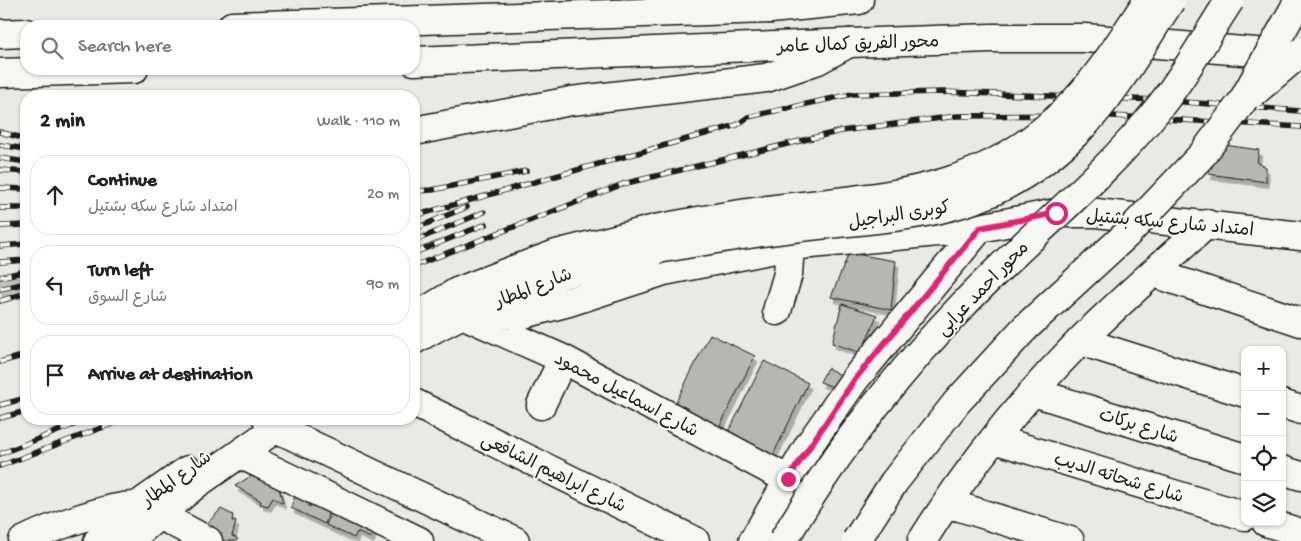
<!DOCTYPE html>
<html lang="en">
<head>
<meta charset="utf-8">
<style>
	:root { --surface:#fff; --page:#f2f2f2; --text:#222; --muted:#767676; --line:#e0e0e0 }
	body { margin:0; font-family:"Gochi Hand","Playpen Sans Arabic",sans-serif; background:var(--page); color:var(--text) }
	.controls { position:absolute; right:15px; bottom:15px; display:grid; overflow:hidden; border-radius:10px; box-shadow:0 1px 4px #0004 }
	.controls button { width:45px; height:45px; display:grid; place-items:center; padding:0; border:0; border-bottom:1px solid var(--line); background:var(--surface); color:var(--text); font:25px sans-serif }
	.stop { position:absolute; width:15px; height:15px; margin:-11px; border:4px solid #db2777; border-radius:50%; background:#fff }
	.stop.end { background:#db2777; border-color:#fff; box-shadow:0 1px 5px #0008 }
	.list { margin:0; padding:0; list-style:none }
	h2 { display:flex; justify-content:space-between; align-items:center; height:65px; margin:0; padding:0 20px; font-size:21px }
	h2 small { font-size:16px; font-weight:400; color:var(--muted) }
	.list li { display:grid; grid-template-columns:32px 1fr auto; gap:15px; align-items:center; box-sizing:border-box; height:80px; margin:0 10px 10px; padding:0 10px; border:1px solid var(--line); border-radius:20px }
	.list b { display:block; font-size:19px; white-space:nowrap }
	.list p { margin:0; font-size:16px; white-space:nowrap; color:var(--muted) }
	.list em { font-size:16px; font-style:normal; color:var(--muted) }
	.icon { flex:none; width:28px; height:28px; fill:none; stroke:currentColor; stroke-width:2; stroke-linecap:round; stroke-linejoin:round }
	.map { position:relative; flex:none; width:1301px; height:541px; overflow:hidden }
	.search { position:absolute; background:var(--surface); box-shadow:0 1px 4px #0004; left:20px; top:20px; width:400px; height:55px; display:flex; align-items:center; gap:12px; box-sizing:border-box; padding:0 18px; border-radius:20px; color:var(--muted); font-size:19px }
	.panel { position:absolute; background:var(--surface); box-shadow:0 1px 4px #0004; left:20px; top:90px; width:400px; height:335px; border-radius:20px }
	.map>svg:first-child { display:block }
</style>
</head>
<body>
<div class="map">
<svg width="1301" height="541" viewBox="0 0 1301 541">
	<defs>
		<filter id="shadow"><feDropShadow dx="3" dy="5.5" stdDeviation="0" flood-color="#0004"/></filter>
	</defs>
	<rect width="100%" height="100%" fill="#e9e9e5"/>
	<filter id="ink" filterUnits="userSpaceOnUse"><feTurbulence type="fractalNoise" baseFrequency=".02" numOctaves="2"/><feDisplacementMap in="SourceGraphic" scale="10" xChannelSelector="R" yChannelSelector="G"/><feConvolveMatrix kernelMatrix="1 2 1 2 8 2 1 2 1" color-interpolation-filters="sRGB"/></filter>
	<g filter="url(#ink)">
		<!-- building -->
		<path fill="#b6b6b3" stroke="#1c1c1c" filter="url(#shadow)" d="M 1224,145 L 1259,150 L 1257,163 L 1266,167 L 1266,182 L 1208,174 Z
			M 849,253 L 896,261 L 891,310 L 831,297 Z
			M 842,304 L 877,315 L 861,353 L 832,343 Z
			M 710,334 L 755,356 L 719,428 L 674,406 Z
			M 764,361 L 808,383 L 773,455 L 728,433 Z
			M 827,368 L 847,378 L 838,389 L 820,382 Z
			M 262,469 L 276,476 L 283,504 L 273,498 L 268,506 L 260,504 L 261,501 L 235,486 Z
			M 310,495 L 308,506 L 310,507 L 311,504 L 328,508 L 329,511 L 325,524 L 291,508 L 295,496 Z
			M 335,504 L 377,522 L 371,538 L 357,532 L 354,538 L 326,525 Z
			M 221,509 L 233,515 L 232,521 L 236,522 L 232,536 L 238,539 L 236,541 L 217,541 L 201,530 Z"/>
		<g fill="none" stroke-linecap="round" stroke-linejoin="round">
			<!-- minor-tunnel -->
			<path stroke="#c0c0bd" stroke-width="28" stroke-dasharray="28 14" stroke-linecap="butt" d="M 0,290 L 26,282"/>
			<defs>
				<path id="minor" d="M 414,131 L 571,101 L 766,78 L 818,60 L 849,43
					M 1154,273 L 1301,322
					M 777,311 L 788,274 L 790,246
					M 463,315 L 524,314 L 569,302 L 664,271 L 790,246 L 980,228 L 1056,213 L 1096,213 L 1301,236
					M 414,318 L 457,292 L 508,272 L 556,254 L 655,229
					M 471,318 L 563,359 L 787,479
					M 414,340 C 489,296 574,267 658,249
					M 1080,341 L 1245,393
					M 1033,392 L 1245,458
					M 414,403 L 695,541
					M 1282,404 L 1301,410
					M 541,405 L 563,359
					M 267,419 L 276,428 L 515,541
					M 994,439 L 1245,516
					M 240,454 L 419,541
					M 1282,470 L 1301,476
					M 947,503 L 1070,541
					M 1266,522 L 1301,533
					M 23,541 C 47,529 111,505 136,506 C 144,506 197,535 208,541
					M 98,541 L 137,506 L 188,470
					M 128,541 L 195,485 L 289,419
					M 753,541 L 809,445 L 855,379 L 980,228
					M 922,541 C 967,469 1020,402 1079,342 C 1120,301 1164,263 1207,224"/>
				<path id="major" d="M 770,9 L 859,0
					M 849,43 L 991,38 L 1085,38 L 1292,55"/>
				<path id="highway" d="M 232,26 L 770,9 L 783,0
					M 0,34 L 26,33
					M 414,61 L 849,43
					M 0,73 L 134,69"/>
			</defs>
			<!-- minor casing -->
			<use href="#minor" stroke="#1c1c1c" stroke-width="31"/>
			<!-- major casing -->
			<use href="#major" stroke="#1c1c1c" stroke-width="31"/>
			<!-- highway casing -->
			<use href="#highway" stroke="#1c1c1c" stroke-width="31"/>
			<!-- minor -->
			<use href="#minor" stroke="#f6f6f2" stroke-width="28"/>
			<!-- major -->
			<use href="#major" stroke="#f6f6f2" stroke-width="28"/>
			<!-- highway -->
			<use href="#highway" stroke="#f6f6f2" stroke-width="28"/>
			<defs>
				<path id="rail" d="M 0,132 L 26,139
					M 0,145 L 26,149
					M 0,158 L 26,162
					M 0,170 L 26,172
					M 0,188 L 26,189
					M 414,191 L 432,190 L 526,171
					M 0,208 L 26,208
					M 414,216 L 737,125 L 748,117 L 852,94 L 943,92 L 1158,100 L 1301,111
					M 0,226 L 26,225
					M 414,229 L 467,207
					M 414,241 L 484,212
					M 0,246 L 26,244
					M 414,253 L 486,224
					M 0,262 L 26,260
					M 414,266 L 623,184 L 841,131 L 957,116 L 1095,115 L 1301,127
					M 0,277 L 26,271
					M 0,289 L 26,283
					M 0,301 L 26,293
					M 0,362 L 26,355
					M 0,405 L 26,398
					M 0,418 L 26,411
					M 0,454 L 88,419
					M 0,466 L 125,419"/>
			</defs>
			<!-- rail casing -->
			<use href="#rail" stroke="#1c1c1c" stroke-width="5.5"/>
			<!-- rail -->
			<use href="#rail" stroke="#f6f6f2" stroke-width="4" stroke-dasharray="11" stroke-linecap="butt"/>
			<defs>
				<path id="minor-bridge" d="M 655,229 C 701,220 747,212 793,207 C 900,195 986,190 1067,109 C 1099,78 1123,37 1148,0
					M 658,249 C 703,241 748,233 793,228 C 908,214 990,220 1079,130 C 1116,93 1142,44 1171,0"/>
				<path id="highway-bridge" d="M 1253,93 L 1301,52
					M 783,541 C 833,456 895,376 963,305 C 1026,238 1100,182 1157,110 C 1185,76 1206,36 1230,0
					M 856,541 L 894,482 L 957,402 L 1025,328 L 1126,235 L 1202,155 L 1242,102 L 1299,0"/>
			</defs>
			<!-- minor-bridge casing -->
			<use href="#minor-bridge" stroke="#1c1c1c" stroke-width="31" stroke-linecap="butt"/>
			<!-- highway-bridge casing -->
			<use href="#highway-bridge" stroke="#1c1c1c" stroke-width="31" stroke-linecap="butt"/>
			<!-- minor-bridge -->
			<use href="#minor-bridge" stroke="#f6f6f2" stroke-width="28"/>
			<!-- highway-bridge -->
			<use href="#highway-bridge" stroke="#f6f6f2" stroke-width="28"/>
		</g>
	</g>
	<g fill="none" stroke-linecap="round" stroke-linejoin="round" filter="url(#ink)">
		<!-- route -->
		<path stroke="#db2777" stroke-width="6" d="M 788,479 L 855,379 L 980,228 L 1056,213"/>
	</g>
	<g text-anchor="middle" stroke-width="4" stroke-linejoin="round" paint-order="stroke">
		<!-- street labels -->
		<g font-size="18" fill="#1c1c1c" stroke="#f6f6f2">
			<text transform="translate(858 43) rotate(-2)" y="6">محور الفريق كمال عامر</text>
			<text transform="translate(899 214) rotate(-9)" y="6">كوبرى البراجيل</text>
			<text transform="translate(1170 222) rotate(5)" y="6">امتداد شارع سكه بشتيل</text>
			<text transform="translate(533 287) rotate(-21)" y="6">شارع المطار</text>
			<text transform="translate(982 288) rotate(-46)" y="6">محور احمد عرابى</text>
			<text transform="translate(627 394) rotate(28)" y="6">شارع اسماعيل محمود</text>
			<text transform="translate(1139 425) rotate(17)" y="6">شارع بركات</text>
			<text transform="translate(554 472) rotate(26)" y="6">شارع ابراهيم الشافعى</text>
			<text transform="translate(1119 477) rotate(17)" y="6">شارع شحاته الديب</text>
			<text transform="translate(176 478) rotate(-36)" y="6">شارع المطار</text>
		</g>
	</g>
</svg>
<div class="controls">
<button>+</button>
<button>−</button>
<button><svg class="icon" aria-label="locate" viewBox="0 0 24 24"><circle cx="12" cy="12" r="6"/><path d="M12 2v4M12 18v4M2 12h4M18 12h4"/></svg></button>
<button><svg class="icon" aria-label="layers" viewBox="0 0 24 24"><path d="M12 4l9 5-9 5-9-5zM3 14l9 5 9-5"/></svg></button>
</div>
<div class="stop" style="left:1056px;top:213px"></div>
<div class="stop end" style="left:788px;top:479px"></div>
<div class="search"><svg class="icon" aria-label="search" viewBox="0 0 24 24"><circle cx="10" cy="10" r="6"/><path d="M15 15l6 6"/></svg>Search here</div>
<section class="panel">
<h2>2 min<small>Walk · 110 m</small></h2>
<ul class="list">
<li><svg class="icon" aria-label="ahead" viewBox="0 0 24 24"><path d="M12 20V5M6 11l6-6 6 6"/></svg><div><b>Continue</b><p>امتداد شارع سكه بشتيل</p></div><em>20 m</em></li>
<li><svg class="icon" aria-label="left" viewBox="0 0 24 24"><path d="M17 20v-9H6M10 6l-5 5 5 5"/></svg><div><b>Turn left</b><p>شارع السوق</p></div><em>90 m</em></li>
<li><svg class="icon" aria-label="arrive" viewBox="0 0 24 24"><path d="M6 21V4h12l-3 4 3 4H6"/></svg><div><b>Arrive at destination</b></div></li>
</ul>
</section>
</div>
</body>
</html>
